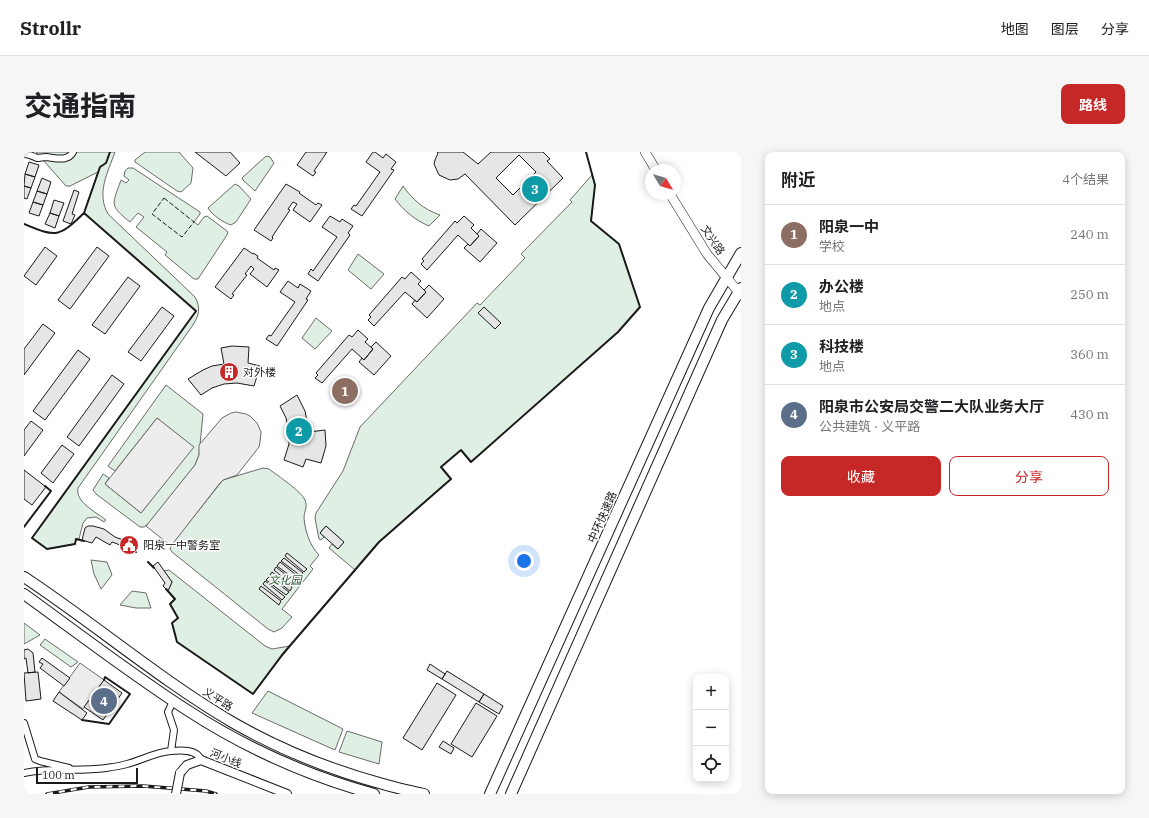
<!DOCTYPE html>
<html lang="zh">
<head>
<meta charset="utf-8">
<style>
	:root { --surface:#fff; --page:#f6f6f6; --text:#202124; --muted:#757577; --line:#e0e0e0; --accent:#c62828 }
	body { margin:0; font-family:"IBM Plex Serif","Noto Sans SC",serif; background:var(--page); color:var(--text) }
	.controls { position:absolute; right:12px; bottom:12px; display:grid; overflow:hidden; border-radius:8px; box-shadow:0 2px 10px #0003 }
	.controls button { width:36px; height:36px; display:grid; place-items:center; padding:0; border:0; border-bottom:1px solid var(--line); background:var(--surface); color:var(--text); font:20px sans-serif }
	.compass { position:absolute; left:621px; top:12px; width:36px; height:36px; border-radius:50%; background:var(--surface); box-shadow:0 2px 10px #0003; rotate:128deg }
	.scale { position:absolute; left:12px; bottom:10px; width:102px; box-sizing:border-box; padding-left:4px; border:2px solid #1a1a1a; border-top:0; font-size:11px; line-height:14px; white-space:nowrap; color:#1a1a1a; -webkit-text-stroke:3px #fff; paint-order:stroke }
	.you { position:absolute; left:500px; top:409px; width:14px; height:14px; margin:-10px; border:3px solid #fff; border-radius:50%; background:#1a73e8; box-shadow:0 0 0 6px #1a73e833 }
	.badge { display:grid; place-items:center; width:26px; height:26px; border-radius:50%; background:var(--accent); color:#fff; font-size:13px; font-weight:700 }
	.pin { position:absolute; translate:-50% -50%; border:2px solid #fff; box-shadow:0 1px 4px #0006 }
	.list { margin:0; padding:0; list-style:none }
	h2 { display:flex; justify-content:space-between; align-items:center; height:52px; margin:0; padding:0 16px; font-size:17px }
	h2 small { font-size:13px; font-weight:400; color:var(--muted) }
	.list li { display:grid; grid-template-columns:26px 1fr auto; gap:12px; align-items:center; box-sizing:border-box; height:60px; padding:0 16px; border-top:1px solid var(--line) }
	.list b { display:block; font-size:15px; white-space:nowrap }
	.list p { margin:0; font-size:13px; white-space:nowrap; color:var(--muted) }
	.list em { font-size:13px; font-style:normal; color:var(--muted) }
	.actions { display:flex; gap:8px; padding:12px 16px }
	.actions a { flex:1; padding:9px 0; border:1px solid var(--accent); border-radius:8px; text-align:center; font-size:14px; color:var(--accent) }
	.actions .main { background:var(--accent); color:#fff }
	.icon { flex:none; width:22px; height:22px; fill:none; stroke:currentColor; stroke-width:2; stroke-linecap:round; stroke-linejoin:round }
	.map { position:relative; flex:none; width:717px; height:642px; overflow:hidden; border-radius:8px }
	header { display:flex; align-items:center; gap:24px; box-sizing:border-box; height:56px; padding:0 20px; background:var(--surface); border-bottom:1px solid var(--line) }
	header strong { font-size:19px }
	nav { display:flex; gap:22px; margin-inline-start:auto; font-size:14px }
	.intro { display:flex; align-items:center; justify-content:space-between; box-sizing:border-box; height:96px; padding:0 24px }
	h1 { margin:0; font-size:28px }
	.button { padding:10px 18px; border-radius:8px; background:var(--accent); color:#fff; font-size:14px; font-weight:700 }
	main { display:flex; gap:24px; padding:0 24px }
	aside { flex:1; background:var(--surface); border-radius:8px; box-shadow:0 2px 10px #0003 }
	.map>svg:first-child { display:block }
</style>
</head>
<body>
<header>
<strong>Strollr</strong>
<nav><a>地图</a><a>图层</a><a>分享</a></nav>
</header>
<div class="intro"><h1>交通指南</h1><a class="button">路线</a></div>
<main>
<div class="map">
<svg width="717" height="642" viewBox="0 0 717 642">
	<rect width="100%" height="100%" fill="#fff"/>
	<!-- green -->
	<path fill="#e0efe3" stroke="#6a6a6a" d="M 12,0 L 91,0 C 84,20 72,41 84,62 L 171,145 C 177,156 175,163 169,173 L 54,336 C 51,350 72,360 82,368 L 80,370 L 72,365 L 63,366 L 59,371 L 55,387 L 52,387 L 51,392 L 23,397 L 8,386 L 172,159 L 60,61 L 74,20 L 46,34 L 42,34 Z
		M 121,0 L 155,0 L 169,16 L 167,31 L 157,40 L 153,39 L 111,10 L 111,8 Z
		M 242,4 L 246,5 L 250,11 L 231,39 L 219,28 L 218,26 Z
		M 104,16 L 109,16 L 176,60 L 176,62 L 170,70 L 174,73 L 180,65 L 183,64 L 203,79 L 204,81 L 201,86 L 174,127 L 170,127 L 141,103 L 143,100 L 112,75 L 120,65 L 114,61 L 106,70 C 85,53 88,53 97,28 L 102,31 L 105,28 L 100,24 L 101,19 Z
		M 568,23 L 571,33 L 567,69 L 595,92 L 616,155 L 594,180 L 447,310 L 437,298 L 417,315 L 427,327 L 355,390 L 331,418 L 305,396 L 308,392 L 314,397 L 320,390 L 302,374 L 296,381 L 300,385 L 297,388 L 295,387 L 291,366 L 292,361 L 319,319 L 336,275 L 453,151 L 456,153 L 501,106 L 497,102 L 548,50 L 546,48 Z
		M 211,32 L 215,34 L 227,47 L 212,70 L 207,73 C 200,71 188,63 184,56 Z
		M 379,34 C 389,48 399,57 416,63 L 405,74 C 391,68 380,59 371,47 Z
		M 334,102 L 360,122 L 347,137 L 324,118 Z
		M 292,166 L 308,179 L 291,197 L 278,186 Z
		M 142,233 L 179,262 L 175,303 L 171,313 L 125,371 L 120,375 L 116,375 L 72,342 L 69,338 L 79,322 L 85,326 L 81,332 L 117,361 L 169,295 L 133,266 L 91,319 L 84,314 Z
		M 239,316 L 245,317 C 254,324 277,339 281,348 C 284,354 280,360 280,366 C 281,379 286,394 295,403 L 286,414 L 289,417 L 258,457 L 268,465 L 258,476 L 250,480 L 244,477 L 148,400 L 146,397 L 148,392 L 199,328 Z
		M 67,408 L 83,410 L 88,423 L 77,437 L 70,422 Z
		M 145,418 L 241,494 L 248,497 L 266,494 L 229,542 L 153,490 L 148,471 L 154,466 L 146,452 L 150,447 L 144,439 L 148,430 L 140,419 Z
		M 108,439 L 122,441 L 127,456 L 112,456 L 96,453 Z
		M 0,471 L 16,483 L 0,492 Z
		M 21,487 L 54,510 L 47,515 L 16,493 Z
		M 244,539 L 319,577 L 311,598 L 228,561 Z
		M 323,579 L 358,590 L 355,612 L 315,600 Z"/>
	<!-- parking -->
	<path fill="#ededed" stroke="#6a6a6a" d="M 212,260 L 222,262 L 226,264 L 233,271 L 237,280 L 236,290 L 235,295 L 213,323 L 199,328 L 196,331 L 147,394 L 122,374 L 171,313 L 175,303 L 175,293 L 198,266 L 207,261 Z
		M 133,266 L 170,295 L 117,361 L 81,332 Z
		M 56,511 L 80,528 L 59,557 L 35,540 Z"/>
	<!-- building -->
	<path fill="#e6e6e6" stroke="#1a1a1a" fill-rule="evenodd" d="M 171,0 L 206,0 L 216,11 L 202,24 Z
		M 282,0 L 303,0 L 290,19 L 292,20 L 289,24 L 273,13 Z
		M 349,0 L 351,0 L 359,6 L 362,2 L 372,10 L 367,17 L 370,18 L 338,64 L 327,57 L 330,53 L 332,54 L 356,20 L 342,10 Z
		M 413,0 L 439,0 L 454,12 L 467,0 L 519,0 L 526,7 L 523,9 L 539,26 L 491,73 L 441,22 L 434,27 L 426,28 L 415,23 L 410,12 L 411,8 L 414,1 ZM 495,3 L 512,20 L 489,43 L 472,26 Z
		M 5,10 L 15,13 L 11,25 L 1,22 Z
		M 1,22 L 11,25 L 7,36 L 0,34 Z
		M 18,26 L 27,30 L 23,42 L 13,39 Z
		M 262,32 L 276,40 L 275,41 L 292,53 L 294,51 L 298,53 L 286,70 L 269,58 L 273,52 L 269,50 L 264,57 L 266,58 L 248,85 L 249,86 L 247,89 L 230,78 Z
		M 0,34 L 7,36 L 3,47 L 0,46 Z
		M 50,38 L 55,40 L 48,62 L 51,63 L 47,72 L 39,69 Z
		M 13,39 L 23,42 L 19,53 L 9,50 Z
		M 30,48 L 40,51 L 35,64 L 26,61 Z
		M 9,50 L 19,53 L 15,64 L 5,61 Z
		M 26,61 L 35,64 L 31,76 L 21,72 Z
		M 306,64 L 316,70 L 318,67 L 329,74 L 324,81 L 326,83 L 294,129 L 284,122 L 287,117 L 289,119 L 313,85 L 298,75 Z
		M 440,64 L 450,73 L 447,76 L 455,84 L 446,94 L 434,83 L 403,118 L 397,112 L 400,109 L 398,107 L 431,69 L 433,71 Z
		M 457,77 L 473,91 L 456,110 L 440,96 L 444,92 L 446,94 L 455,84 L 453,82 Z
		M 21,95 L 33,104 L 12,133 L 0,124 Z
		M 73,95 L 85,104 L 46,157 L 34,148 Z
		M 220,96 L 229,102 L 229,101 L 234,104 L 233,106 L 250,118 L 251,116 L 255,118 L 243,135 L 226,122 L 230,117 L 227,114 L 221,122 L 223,123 L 208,142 L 210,143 L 207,147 L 191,135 Z
		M 387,120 L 397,129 L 394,132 L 402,140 L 393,150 L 381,140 L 350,174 L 344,168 L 347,165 L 345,163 L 378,125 L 381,127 Z
		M 104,125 L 116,134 L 81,182 L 68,173 Z
		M 264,129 L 274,136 L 276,132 L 287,139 L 282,147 L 284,148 L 253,194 L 242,187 L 245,183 L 247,184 L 271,150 L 256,140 Z
		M 405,133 L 420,147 L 403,166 L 388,152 L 391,148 L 393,150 L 402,140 L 400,138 Z
		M 138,155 L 150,164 L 117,209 L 104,200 Z
		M 460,155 L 477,171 L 471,177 L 454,161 Z
		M 19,172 L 31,181 L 0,223 L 0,197 Z
		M 334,178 L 344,187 L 341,190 L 349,197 L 340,208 L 328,197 L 298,231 L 291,226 L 294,223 L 292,221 L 325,183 L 328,185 Z
		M 352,190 L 367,204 L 350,223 L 335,210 L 338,206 L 340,208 L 349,197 L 347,195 Z
		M 208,194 L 225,195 L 224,211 L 236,214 L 230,234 L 213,231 L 200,232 L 188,236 L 177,243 L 164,227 L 179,218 L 188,214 L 200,212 L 197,196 Z
		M 54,198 L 66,207 L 21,268 L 9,259 Z
		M 88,223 L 100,232 L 55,294 L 43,285 Z
		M 273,243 L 281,259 L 285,280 L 301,278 L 302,294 L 297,311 L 282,307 L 279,315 L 260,308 L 265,292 L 265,279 L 262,266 L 256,254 Z
		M 7,269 L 19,278 L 0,304 L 0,278 Z
		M 38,293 L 50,302 L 29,331 L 17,321 Z
		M 0,318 L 22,335 L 8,353 L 0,347 Z
		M 64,374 L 69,374 L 80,377 L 91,385 L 110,392 L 107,397 L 88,390 L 86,393 L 72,385 L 68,391 L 58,388 L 61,376 Z
		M 302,374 L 320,390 L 314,397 L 296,381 Z
		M 263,401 L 283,417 L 280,420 L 261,404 Z
		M 260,406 L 279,421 L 277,424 L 257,409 Z
		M 134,410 L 148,430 L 144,439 L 139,434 L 141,431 L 129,414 Z
		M 256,410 L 276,426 L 273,429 L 253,414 Z
		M 252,415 L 272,431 L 269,434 L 250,418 Z
		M 248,420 L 268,435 L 266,439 L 246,423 Z
		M 245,425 L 265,440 L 262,443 L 242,428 Z
		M 241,429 L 261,445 L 258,448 L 239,432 Z
		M 237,434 L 257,449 L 255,453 L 235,437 Z
		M 4,497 L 9,501 L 11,520 L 4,521 L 2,506 L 0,507 L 0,498 Z
		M 18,506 L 46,526 L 40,534 L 16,516 L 19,512 L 15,510 Z
		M 406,512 L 421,522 L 418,527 L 403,518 Z
		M 423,519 L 460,542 L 455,550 L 418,527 Z
		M 14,520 L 17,547 L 2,549 L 0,521 Z
		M 80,528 L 98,541 L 79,568 L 60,555 Z
		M 413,531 L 432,543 L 398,598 L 379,586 Z
		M 35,540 L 63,561 L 58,568 L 29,549 Z
		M 460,542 L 479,554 L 475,562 L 455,550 Z
		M 452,551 L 473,564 L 448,605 L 427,592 Z
		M 419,589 L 430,596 L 427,602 L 415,595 Z"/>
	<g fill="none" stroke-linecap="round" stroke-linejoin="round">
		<defs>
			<path id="minor" d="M 0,2 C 5,2 8,4 13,6 C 16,6 19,5 22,5 C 32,6 44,10 49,0
				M 0,571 L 11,607 L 16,609 L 45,616
				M 147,599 L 150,578 L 144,560 L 149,549
				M 0,621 C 27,615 55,620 82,616 C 89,615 96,614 103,612 C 118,608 132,600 147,599 C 157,598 173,597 177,608"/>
			<path id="tertiary" d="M 156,621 L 163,613 L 177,608 L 263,642"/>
			<path id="secondary" d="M 621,0 L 632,18
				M 646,42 L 683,102 L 717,143"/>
			<path id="primary" d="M 466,642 L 685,156 L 717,101
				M 487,642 L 698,168 L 717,136"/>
			<path id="trunk" d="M 0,425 C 71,472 135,527 208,570 C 255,597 307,618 359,632 C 372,636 386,639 400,642
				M 0,442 C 54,481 107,522 163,558 C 220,595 284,624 350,642"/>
		</defs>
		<!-- minor casing -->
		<use href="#minor" stroke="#1a1a1a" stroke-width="8"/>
		<!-- tertiary casing -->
		<use href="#tertiary" stroke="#1a1a1a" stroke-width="10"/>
		<!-- secondary casing -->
		<use href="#secondary" stroke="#1a1a1a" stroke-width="10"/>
		<!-- primary casing -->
		<use href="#primary" stroke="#1a1a1a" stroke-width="12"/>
		<!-- trunk casing -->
		<use href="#trunk" stroke="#1a1a1a" stroke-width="12"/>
		<!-- minor -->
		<use href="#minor" stroke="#fff" stroke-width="6"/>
		<!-- tertiary -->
		<use href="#tertiary" stroke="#fff" stroke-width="8"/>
		<!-- secondary -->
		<use href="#secondary" stroke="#fff" stroke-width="9"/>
		<!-- primary -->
		<use href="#primary" stroke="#fff" stroke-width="10"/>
		<!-- trunk -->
		<use href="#trunk" stroke="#fff" stroke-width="10"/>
		<defs>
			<path id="rail" d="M 23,642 L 65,635 L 119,634 L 182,639 L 192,642"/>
		</defs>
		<!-- rail casing -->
		<use href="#rail" stroke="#1a1a1a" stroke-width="3.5"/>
		<!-- rail -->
		<use href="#rail" stroke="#fff" stroke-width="2" stroke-dasharray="6" stroke-linecap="butt"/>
		<defs>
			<path id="tertiary-bridge" d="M 152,642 L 156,621"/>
		</defs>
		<!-- tertiary-bridge casing -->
		<use href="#tertiary-bridge" stroke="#1a1a1a" stroke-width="10" stroke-linecap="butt"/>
		<!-- tertiary-bridge -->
		<use href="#tertiary-bridge" stroke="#fff" stroke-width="8"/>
		<!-- fence -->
		<path stroke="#1a1a1a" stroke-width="1" stroke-dasharray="5 2" stroke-linecap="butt" d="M 140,46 L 170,70 L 158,85 L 128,62 Z"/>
		<!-- wall -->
		<path stroke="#1a1a1a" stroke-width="2" d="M 0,72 C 33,86 35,85 60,61
			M 0,375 L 27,339 L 21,334
			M 60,389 L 52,387 L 51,392 L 23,397 L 8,386 L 172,159 L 60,61 L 76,15 L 82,11 L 86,0
			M 105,396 L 112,400
			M 124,410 L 130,416
			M 142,437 L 151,447 L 146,452 L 154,466 L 148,471 L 153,490 L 229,542 L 258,503 L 355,390 L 427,327 L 417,315 L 437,298 L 447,310 L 594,180 L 616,155 L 595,92 L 567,69 L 571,33 L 562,0
			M 58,568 L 85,572 L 106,542 L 81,525 L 80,528"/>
	</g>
	<!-- icons -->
	<defs>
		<symbol id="building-disc" viewBox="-11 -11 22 22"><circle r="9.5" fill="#c62828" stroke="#fff"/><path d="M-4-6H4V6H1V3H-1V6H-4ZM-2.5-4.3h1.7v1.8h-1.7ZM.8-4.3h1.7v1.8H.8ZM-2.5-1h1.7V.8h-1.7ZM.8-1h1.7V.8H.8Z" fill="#fff"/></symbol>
		<symbol id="civic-disc" viewBox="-11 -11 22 22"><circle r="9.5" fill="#c62828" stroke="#fff"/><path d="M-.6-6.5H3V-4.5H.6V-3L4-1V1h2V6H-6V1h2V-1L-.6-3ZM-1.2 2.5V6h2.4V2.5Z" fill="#fff"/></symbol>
	</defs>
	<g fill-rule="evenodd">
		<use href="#building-disc" x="194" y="209" width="22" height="22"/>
		<use href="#civic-disc" x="94" y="382" width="22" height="22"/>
	</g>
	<g text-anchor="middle" stroke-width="3" stroke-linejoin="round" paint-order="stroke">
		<!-- street labels -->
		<g font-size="11" fill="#1a1a1a" stroke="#fff">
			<text transform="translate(689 88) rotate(56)" y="4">文兴路</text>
			<text transform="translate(578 365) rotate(-66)" y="4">中环快速路</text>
			<text transform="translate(194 547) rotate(32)" y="4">义平路</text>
			<text transform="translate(202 606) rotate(22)" y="4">河小线</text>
		</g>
		<!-- poi labels -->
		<g font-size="11" fill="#1a1a1a" stroke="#fff" text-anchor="start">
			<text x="219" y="224">对外楼</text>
			<text x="119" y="397">阳泉一中警务室</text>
		</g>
		<!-- park labels -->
		<g font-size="11" font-style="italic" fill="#2b5a34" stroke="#fff">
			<text x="261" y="432">文化园</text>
		</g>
	</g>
</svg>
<div class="controls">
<button>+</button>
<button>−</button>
<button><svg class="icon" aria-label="locate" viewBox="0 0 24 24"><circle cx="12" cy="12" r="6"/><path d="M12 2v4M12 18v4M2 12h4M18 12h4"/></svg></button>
</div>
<svg class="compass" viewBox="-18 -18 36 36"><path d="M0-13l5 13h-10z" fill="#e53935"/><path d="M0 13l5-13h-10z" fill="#757577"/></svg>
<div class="scale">100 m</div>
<div class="you"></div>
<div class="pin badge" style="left:321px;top:239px;background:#8d6e63">1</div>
<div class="pin badge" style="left:275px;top:279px;background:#0f9aa8">2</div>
<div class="pin badge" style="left:511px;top:37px;background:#0f9aa8">3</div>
<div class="pin badge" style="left:80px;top:549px;background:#5c6f8a">4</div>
</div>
<aside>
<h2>附近<small>4个结果</small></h2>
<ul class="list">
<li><span class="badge" style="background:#8d6e63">1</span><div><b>阳泉一中</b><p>学校</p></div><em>240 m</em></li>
<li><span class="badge" style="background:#0f9aa8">2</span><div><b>办公楼</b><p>地点</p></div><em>250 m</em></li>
<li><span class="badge" style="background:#0f9aa8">3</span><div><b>科技楼</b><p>地点</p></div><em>360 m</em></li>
<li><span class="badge" style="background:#5c6f8a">4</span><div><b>阳泉市公安局交警二大队业务大厅</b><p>公共建筑 · 义平路</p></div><em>430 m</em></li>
</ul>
<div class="actions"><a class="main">收藏</a><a>分享</a></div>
</aside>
</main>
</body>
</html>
